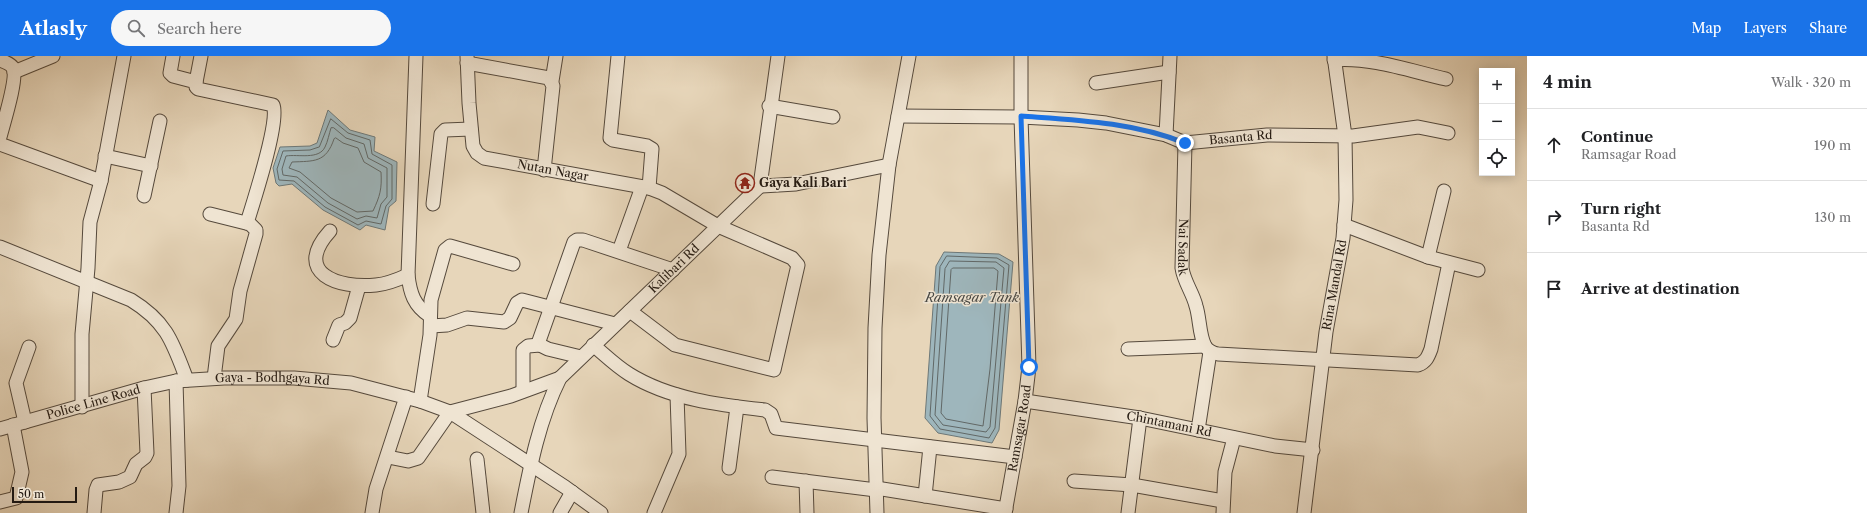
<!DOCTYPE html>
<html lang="en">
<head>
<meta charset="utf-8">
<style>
	:root { --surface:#fff; --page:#f6f6f6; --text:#202124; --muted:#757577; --line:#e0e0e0; --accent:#1a73e8 }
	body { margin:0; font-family:"Libre Caslon Text",serif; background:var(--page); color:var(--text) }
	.controls { position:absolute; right:12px; top:12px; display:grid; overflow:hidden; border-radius:0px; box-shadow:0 2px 10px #0003 }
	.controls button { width:36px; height:36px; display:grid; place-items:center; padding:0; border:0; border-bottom:1px solid var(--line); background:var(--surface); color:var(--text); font:20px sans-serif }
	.scale { position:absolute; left:12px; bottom:10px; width:65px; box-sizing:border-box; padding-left:4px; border:2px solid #241a12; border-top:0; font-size:11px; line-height:14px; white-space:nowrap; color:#241a12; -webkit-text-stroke:3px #efe4d2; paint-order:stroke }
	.stop { position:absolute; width:12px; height:12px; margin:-9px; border:3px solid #1a73e8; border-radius:50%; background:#fff }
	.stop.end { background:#1a73e8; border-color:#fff; box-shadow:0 1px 4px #0008 }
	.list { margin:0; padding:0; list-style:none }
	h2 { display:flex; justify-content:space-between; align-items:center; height:52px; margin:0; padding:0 16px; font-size:17px }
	h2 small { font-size:13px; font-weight:400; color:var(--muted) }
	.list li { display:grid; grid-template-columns:26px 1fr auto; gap:12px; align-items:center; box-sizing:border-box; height:72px; padding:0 16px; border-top:1px solid var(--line) }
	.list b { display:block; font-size:15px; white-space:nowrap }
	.list p { margin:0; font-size:13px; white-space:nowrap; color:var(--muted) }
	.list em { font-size:13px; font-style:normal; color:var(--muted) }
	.icon { flex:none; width:22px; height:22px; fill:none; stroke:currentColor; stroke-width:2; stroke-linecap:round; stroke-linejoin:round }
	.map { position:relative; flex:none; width:1527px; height:457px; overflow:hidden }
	header { display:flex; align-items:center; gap:24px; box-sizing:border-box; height:56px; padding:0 20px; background:var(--accent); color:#fff }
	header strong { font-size:19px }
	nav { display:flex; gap:22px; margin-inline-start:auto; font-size:14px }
	.search { width:280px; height:36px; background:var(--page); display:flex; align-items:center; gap:10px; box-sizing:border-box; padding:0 14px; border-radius:22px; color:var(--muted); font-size:15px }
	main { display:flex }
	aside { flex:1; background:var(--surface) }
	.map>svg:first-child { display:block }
</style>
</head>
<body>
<header>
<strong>Atlasly</strong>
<div class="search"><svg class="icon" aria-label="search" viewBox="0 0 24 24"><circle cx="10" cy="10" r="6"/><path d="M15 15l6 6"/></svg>Search here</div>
<nav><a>Map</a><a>Layers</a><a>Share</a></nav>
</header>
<main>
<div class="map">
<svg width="1527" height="457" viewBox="0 0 1527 457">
	<rect width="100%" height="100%" fill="#e7d6ba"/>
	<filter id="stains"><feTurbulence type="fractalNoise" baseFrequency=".005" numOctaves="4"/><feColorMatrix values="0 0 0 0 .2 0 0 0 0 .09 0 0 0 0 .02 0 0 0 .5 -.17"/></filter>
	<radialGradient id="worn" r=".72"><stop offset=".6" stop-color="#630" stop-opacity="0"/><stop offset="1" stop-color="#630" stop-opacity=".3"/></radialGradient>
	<!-- water -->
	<path fill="#9eb6bc" stroke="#6d7878" d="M 328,54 L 350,74 L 375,81 L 374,95 L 397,106 L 396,145 L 389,151 L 385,174 L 366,169 L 360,174 L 323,154 L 292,128 L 279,130 L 276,127 L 273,112 L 280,91 L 310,90 L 317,87 Z
		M 944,196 L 999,198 L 1013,206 L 999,374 L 992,387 L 938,377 L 925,362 L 936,210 Z"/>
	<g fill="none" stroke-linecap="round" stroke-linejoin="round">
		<!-- shore -->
		<path stroke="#616867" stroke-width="1" d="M 331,63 L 348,77 L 370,84 L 372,98 L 392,109 L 392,143 L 386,150 L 381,168 L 366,165 L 358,169 L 325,151 L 294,125 L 279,124 L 277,113 L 283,95 L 310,94 L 319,91 Z
			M 334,72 L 346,82 L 364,88 L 368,102 L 387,112 L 387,141 L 381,148 L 377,162 L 366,160 L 357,163 L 328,147 L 297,121 L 283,119 L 282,113 L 286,100 C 298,98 319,104 325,91 C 328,85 329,78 331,72 Z
			M 336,82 L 343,87 L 358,92 L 364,106 L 381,116 C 382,133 380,140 373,155 L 357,156 L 331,142 L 300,116 L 289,112 L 292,106 C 314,105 326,107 334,83 Z
			M 947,200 L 997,202 L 1009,209 L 995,372 L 989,382 L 940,373 L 930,360 L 940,211 Z
			M 950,205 L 996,206 L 1004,212 L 990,371 L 986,376 L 943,369 L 935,359 L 945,213 Z
			M 953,212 L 994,212 L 998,215 L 990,313 L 983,370 L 946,363 L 941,357 L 951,214 Z"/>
		<defs>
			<g id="minor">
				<path d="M 173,0 L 170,17 L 173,20 L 196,26 L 196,31 L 198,33 L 273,49 C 280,65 253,147 247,167"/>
				<path d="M 416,0 L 408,219 C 410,237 414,250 430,260"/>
				<path id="s1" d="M 467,0 L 469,47 L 473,90 L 477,97 L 484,102 L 649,132 L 662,137 L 718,170 L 792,202 L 798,209 L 774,314 L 675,289 L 630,255"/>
				<path d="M 618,0 L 610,82 L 613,84 L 647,90 L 652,93 L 649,132"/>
				<path d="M 0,4 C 5,6 11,8 13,12 C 18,22 3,69 0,81"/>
				<path d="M 1334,4 C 1372,1 1410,15 1446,23"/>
				<path d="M 467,7 L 549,22 L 553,30 L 544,114"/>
				<path d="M 14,16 L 53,0"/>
				<path d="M 552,25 L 556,0"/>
				<path d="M 196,26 L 201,0"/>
				<path d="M 1096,27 L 1169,16"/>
				<path d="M 769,50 L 833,61"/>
				<path id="s2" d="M 898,60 L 1021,61 L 1078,64 L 1106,67 L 1166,79 L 1185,87 L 1267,79 L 1353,80 L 1418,71 L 1448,77"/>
				<path d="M 1166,79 L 1170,0"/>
				<path id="s3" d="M 1185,87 L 1182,212 C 1184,226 1193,237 1196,250 C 1200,262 1199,279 1205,290 C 1208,295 1213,297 1218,298 L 1418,309 C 1426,306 1428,301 1431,293 L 1449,207"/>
				<path d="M 0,88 L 101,125"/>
				<path d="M 105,100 L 151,110"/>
				<path d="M 760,130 L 796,128 L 889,109"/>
				<path d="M 144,140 L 160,65"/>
				<path d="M 433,148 L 441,78 L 445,74 L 471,73"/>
				<path d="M 210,158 L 250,168 L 256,174 L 256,178 L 240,235 L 236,263 L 218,290 L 214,322"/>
				<path d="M 1344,169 L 1428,201 L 1478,214"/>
				<path d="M 330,175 C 292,217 338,233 376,229 C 387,228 397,224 408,219"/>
				<path d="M 0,191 L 131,244 C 167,266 173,287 187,324"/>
				<path d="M 619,195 L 642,131"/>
				<path d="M 1428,201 L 1444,135"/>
				<path d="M 431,270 L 447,269 L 467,262 L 504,266 L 510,262 L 517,247 L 522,244 L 615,268"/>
				<path d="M 333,284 L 339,269 L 345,267 L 350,262 L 359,230"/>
				<path d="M 593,289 C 605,299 616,310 629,318 C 669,343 719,349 765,354 L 771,358 L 776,372 L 1015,401"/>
				<path d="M 1128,293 L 1205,290"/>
				<path d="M 581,301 L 548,293 L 540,289 L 539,285 L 574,186 L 577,184 L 583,184 L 673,214"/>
				<path d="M 523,335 L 523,294 L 528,290 L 540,289"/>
				<path d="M 420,345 L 430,279 L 431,244 L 445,194 L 450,190 L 513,208"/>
				<path id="s4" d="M 1025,345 L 1140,362 L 1275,390 L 1313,394"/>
				<path d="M 82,351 L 82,278 L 88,212 L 90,166 L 101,125 L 124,0"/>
				<path d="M 25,366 L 16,327 L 29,291"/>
				<path id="s5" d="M 0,373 L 144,332 L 176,325 L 224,322 L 294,322 L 351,327 L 420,345 L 450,356 L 565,431 L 601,457"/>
				<path d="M 1198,374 L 1210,296"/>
				<path d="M 388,401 L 408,405 L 418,402 L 450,356 L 511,340 L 560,322"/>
				<path d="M 477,403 L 483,457"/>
				<path d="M 729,412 L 737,351"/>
				<path d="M 772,421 L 876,434"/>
				<path d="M 806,425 L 807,457"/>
				<path d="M 1074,425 L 1132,429 L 1223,445"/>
				<path d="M 876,432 L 1006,453"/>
				<path d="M 925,440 L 930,391"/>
				<path d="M 0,446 L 16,442 L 22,416 L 13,369"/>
				<path d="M 94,457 L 96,434 L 98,429 L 119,426 L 130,421 L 136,408 L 145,401 L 147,397 L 144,332"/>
				<path d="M 176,457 L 179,430 L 176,325"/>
				<path d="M 372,457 L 376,433 L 406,341"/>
				<path id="s6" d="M 521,457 C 530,411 539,364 560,322 L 760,130 L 778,0"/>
				<path d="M 560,457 L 572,436"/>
				<path d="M 654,457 L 679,398 L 677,339"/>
				<path d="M 877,457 L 874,362 L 875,272 L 879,199 L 889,109 L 909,0"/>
				<path id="s7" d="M 1005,457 L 1025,345 L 1029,311 L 1021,61 L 1021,0"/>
				<path d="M 1128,457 L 1140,362"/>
				<path d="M 1223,457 L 1225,416 L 1234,382"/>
				<path id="s8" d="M 1304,457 L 1326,276 L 1343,182 L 1346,144 L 1345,80 L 1334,0"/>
			</g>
		</defs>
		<!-- minor casing -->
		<use href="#minor" stroke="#55493c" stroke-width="15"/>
		<!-- minor -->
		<use href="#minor" stroke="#efe4d2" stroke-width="13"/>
	</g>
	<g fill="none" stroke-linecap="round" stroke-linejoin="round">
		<!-- route -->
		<path stroke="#1a73e8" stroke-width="5" d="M 1029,311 L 1021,60 C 1076,64 1133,66 1185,87"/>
	</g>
	<!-- icons -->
	<defs>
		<symbol id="temple-ring" viewBox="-11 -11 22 22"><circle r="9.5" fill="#efe4d2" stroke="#8f2418" stroke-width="1.5"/><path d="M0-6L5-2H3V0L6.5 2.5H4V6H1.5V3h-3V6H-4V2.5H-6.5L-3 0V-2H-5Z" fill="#8f2418"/></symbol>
	</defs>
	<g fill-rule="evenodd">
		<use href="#temple-ring" x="734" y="116" width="22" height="22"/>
	</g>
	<g text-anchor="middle" stroke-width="3" stroke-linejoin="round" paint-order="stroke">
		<!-- street labels -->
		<g font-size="12" fill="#241a12" stroke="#efe4d2">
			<text dy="4" stroke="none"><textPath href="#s2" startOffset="346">Basanta Rd</textPath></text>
			<text dy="4" stroke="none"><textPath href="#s1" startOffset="177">Nutan Nagar</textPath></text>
			<text dy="4" stroke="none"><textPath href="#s3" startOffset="104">Nai Sadak</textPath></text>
			<text dy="4" stroke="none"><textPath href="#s6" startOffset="299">Kalibari Rd</textPath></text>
			<text dy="4" stroke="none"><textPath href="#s8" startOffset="230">Rina Mandal Rd</textPath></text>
			<text dy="4" stroke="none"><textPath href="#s5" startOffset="279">Gaya - Bodhgaya Rd</textPath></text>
			<text dy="4" stroke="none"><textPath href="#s5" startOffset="97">Police Line Road</textPath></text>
			<text dy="4" stroke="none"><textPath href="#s4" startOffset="146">Chintamani Rd</textPath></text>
			<text dy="4" stroke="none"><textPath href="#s7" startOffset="86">Ramsagar Road</textPath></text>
		</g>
		<!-- poi labels -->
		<g font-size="12" font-weight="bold" fill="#241a12" stroke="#efe4d2" text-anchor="start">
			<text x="759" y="131">Gaya Kali Bari</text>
		</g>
		<!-- water labels -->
		<g font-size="13" font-style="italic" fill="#494945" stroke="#efe4d2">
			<text x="972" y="246">Ramsagar Tank</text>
		</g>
	</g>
	<rect width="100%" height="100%" filter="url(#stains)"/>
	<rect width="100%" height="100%" fill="url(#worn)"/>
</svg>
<div class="controls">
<button>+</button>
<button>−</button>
<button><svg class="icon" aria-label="locate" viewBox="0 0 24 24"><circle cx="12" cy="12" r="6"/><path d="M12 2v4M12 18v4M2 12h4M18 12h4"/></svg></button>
</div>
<div class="scale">50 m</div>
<div class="stop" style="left:1029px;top:311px"></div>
<div class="stop end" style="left:1185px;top:87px"></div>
</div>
<aside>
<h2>4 min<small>Walk · 320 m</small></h2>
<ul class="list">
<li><svg class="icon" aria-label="ahead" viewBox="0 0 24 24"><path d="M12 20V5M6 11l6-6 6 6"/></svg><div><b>Continue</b><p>Ramsagar Road</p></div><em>190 m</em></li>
<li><svg class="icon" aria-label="right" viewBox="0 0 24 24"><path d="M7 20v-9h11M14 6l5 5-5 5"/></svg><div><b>Turn right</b><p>Basanta Rd</p></div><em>130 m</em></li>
<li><svg class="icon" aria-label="arrive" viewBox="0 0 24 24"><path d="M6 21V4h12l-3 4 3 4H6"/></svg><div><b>Arrive at destination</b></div></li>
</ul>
</aside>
</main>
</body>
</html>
